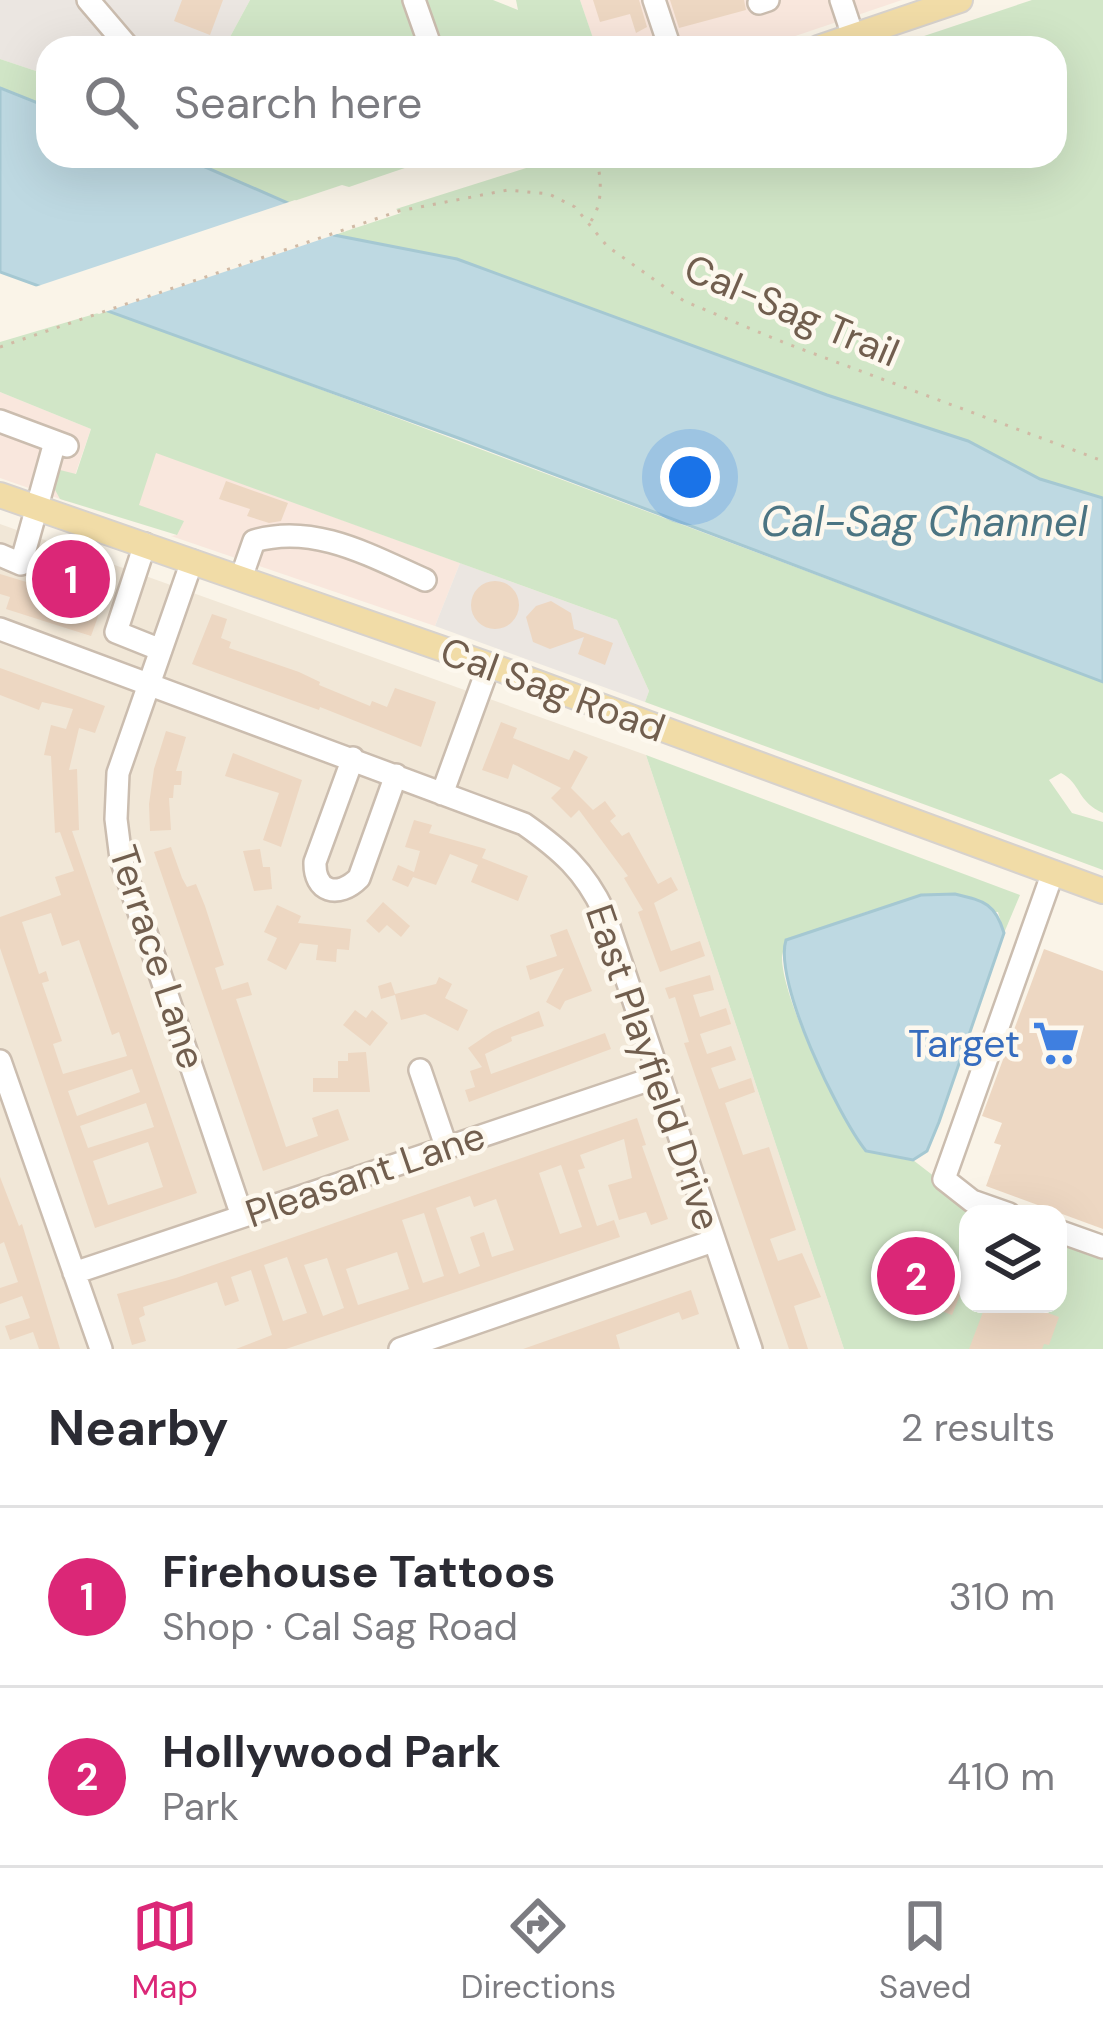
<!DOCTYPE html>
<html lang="en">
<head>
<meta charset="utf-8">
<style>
	:root { --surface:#fff; --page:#f2f2f3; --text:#2b2b33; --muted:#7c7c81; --line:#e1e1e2; --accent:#db2777 }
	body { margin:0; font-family:"DM Sans",sans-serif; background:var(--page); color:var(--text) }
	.controls { position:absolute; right:36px; bottom:36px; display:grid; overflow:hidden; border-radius:24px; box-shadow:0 12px 48px #0002 }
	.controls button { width:108px; height:108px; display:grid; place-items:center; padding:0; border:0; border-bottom:3px solid var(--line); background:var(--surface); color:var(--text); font:60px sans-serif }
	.you { position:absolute; left:690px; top:477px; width:42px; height:42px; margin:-30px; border:9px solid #fff; border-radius:50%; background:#1a73e8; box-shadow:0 0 0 18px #1a73e833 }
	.badge { display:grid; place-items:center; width:78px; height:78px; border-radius:50%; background:var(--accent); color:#fff; font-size:39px; font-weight:700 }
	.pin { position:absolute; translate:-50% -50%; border:6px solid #fff; box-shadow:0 3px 12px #0006 }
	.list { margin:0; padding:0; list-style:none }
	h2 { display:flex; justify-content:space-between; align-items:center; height:156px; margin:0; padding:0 48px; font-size:51px }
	h2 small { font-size:39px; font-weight:400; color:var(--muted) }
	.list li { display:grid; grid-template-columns:78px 1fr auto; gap:36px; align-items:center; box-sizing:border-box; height:180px; padding:0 48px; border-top:3px solid var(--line) }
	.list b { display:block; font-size:45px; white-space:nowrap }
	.list p { margin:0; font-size:39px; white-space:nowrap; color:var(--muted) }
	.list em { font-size:39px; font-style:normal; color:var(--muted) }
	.icon { flex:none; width:66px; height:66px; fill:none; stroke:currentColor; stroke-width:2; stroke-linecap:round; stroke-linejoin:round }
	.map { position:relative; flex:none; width:1103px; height:1349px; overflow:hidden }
	.search { position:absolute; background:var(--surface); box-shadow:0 12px 48px #0002; left:36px; right:36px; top:36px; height:132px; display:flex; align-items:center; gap:30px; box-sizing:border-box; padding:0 42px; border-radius:36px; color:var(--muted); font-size:45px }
	.sheet { height:516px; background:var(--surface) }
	nav { display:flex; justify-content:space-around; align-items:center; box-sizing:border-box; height:168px; border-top:3px solid var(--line); background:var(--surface); font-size:33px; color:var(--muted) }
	nav a { display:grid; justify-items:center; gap:6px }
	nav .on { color:var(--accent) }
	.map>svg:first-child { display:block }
</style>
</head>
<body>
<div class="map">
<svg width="1103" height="1349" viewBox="0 0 1103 1349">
	<rect width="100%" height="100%" fill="#faf4e8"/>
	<!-- residential -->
	<path fill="#f1e7d7" d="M 0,524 L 646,755 L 844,1349 L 0,1349 Z"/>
	<!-- commercial -->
	<path fill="#f9e7dd" d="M 580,0 L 902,0 L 760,48 L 609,48 L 594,42 Z
		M 0,392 L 91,429 L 66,501 L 0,478 Z
		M 155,452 L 460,563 L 435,626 L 171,536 L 177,535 L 138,505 Z"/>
	<!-- industrial -->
	<path fill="#ebe6e1" d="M 0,0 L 250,0 L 224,48 L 48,48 L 48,75 L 0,59 Z
		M 460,563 L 617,620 L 649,691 L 645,702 L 435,626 Z"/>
	<!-- green -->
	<path fill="#d1e6c7" d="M 250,0 L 403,0 L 419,48 L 224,48 Z
		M 424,0 L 493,0 L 518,10 L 516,0 L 580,0 L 594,41 L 609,48 L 440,48 Z
		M 1032,0 L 1103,0 L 1103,498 L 1040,479 L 968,441 L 827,395 L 457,259 L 334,235 L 401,213 L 396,209 L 564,156 L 1055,156 L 1055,48 L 888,48 Z
		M 0,59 L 48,75 L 48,107 L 0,88 Z
		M 180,156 L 440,156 L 349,187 L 342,185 L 288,203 Z
		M 108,310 L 1103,682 L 1103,813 C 1077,802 1081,783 1061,773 L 1049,780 L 1072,813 L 1103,822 L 1103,870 L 645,702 L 649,691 L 617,620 L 156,453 L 139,505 L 184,521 L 177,535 L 60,499 L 54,488 L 60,470 L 76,474 L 91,429 L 0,392 L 0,342 Z
		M 646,755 L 1020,895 L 1004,933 L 998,912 L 869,911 L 787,940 C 785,944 782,954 782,958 C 782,999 840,1118 866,1151 L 913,1160 L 935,1177 L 1009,1214 L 968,1214 L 968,1304 L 1058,1304 L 1058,1231 L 1103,1247 L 1103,1349 L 844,1349 Z"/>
	<!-- water -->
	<path fill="#bed9e2" stroke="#a5c8d2" stroke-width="3" d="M 0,88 L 48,107 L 48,156 L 180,156 L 288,203 L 334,235 L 457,259 L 827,395 L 968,441 L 1040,479 L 1103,498 L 1103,682 L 461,439 L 0,272 Z
		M 955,894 C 984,901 995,903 1004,933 L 939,1122 L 927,1151 L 913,1160 L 866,1151 C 838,1116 773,981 786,940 L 921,895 Z"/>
	<!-- pier -->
	<path fill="#faf4e8" d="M 295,200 L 337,230 L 346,231 L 99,314 L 29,289 Z"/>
	<!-- building -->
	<path fill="#edd7c2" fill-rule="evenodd" d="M 182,0 L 223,0 L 210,35 L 174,21 Z
		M 593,0 L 639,0 L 647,27 L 636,33 L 630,14 L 600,22 Z
		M 670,0 L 744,0 L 746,10 L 679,28 Z
		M 226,481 L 288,503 L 281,521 L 269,523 L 247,516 L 250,509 L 219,499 Z
		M 52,560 L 111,581 L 91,636 L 6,609 L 10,597 L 0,594 L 0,574 L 43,587 Z
		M471 605a24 24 0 1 1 48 0a24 24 0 1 1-48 0Z
		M 551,601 L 571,613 L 574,629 L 613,643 L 605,665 L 578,654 L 584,637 L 550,649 L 533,642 L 526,617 L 536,606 Z
		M 212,614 L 227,619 L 221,638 L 231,642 L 229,648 L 299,672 L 320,682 L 319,685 L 370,706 L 372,701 L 387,707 L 395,688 L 436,702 L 421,747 L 320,707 L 319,710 L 192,664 Z
		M 0,668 L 105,706 L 95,733 L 79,728 L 69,770 L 77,769 L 79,830 L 72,831 L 197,1193 L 95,1228 L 0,948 L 0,917 L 61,895 L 55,877 L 74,871 L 60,832 L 55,833 L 51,756 L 44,755 L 51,725 L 66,729 L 73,709 L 42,702 L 39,710 L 0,695 ZM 51,913 L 62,946 L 79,940 L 112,1035 L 119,1032 L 127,1056 L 63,1074 L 53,1044 L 62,1041 L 42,983 L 49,981 L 46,971 L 39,974 L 22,922 ZM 132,1069 L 140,1092 L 77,1116 L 68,1091 ZM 146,1103 L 154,1127 L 88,1148 L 80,1126 ZM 148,1142 L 163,1187 L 108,1205 L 93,1161 Z
		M 501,722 L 517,728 L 513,738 L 569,760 L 574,750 L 588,757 L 571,788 L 593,810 L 605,801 L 616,816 L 610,821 L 622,836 L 629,832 L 658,884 L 671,877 L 678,890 L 654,903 L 671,951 L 700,941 L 705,956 L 660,972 L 638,912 L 643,910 L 624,878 L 628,876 L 579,810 L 571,818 L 551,798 L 561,788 L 513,764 L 508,779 L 482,770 Z
		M 166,731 L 186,737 L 176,771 L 182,771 L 181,785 L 174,785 L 173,798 L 169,798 L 171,830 L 150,831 L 149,804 L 154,769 Z
		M 233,753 L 302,780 L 281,847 L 263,840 L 279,793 L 225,776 Z
		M 414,820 L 432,825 L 429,833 L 486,849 L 482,858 L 528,876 L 518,901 L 471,882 L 478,865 L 450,854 L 436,885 L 413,877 L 408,887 L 392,880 L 398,865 L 414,872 L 420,851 L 405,847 Z
		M 171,847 L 182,878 L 187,887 L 196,884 L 205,906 L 224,965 L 215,968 L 222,990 L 248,982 L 252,995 L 236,999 L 286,1147 L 318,1136 L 312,1118 L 338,1109 L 349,1140 L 263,1171 L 154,852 Z
		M 260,849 L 263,867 L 270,867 L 272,889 L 254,891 L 243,851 Z
		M 383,902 L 410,926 L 401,937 L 387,925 L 379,933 L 366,921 Z
		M 277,905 L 301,916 L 298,923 L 351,929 L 349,950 L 337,949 L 336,962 L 316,960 L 318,945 L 300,943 L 286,970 L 267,960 L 277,938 L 264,932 Z
		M 567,929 L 592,991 L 565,1001 L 560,1010 L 546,1002 L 564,968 L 530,980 L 526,966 L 557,956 L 550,935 Z
		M 1044,949 L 1103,971 L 1103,1229 L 986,1186 L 1001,1145 L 994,1143 L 1002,1123 L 982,1116 Z
		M 710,975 L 714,990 L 693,995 L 700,1017 L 726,1008 L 731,1024 L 700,1034 L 707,1054 L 731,1046 L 736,1060 L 711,1068 L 719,1089 L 751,1078 L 755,1092 L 725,1103 L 743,1155 L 769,1147 L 796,1230 L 770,1239 L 778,1261 L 802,1253 L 821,1297 L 794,1306 L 808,1349 L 789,1349 L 684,1043 L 689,1042 L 675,997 L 669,999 L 665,988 Z
		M 439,977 L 452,984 L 445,998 L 468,1010 L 458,1031 L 425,1014 L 401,1020 L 395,995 L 381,999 L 378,986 L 391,982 L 395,994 L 436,984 Z
		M 355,1010 L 366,1018 L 372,1010 L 388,1023 L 370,1046 L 343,1025 Z
		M 539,1011 L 544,1026 L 511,1037 L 512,1041 L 485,1054 L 491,1074 L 605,1033 L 611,1049 L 469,1102 L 465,1090 L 475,1087 L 470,1071 L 482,1067 L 468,1048 L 493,1031 Z
		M 366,1052 L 370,1092 L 313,1092 L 313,1078 L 338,1078 L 338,1061 L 348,1061 L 348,1053 Z
		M 637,1118 L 646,1145 L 642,1146 L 668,1219 L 651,1225 L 646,1212 L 619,1220 L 608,1185 L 632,1178 L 624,1139 L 580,1155 L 585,1168 L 578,1170 L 597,1226 L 614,1220 L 620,1237 L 286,1349 L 236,1349 L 272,1335 L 251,1270 L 231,1277 L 239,1301 L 225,1306 L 217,1282 L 143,1307 L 145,1315 L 139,1318 L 146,1341 L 132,1345 L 117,1294 L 176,1278 ZM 561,1165 L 582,1227 L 560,1234 L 539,1173 ZM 470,1196 L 474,1207 L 496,1199 L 514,1250 L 492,1257 L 484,1232 L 470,1237 L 480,1266 L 459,1274 L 436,1208 ZM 424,1213 L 444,1276 L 423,1283 L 402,1220 ZM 397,1252 L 409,1289 L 358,1305 L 346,1269 ZM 287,1257 L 307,1313 L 283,1321 L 264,1265 ZM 327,1258 L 344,1308 L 323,1316 L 304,1265 Z
		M 0,1177 L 19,1226 L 22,1224 L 60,1349 L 39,1349 L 33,1332 L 10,1340 L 5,1326 L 30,1318 L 22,1296 L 0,1304 L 0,1288 L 18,1282 L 4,1242 L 0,1244 Z
		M 938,1264 L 968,1275 L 952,1315 L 923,1304 Z
		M 691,1290 L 699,1314 L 682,1320 L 679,1312 L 616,1335 L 620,1349 L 523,1349 Z
		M 986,1304 L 1024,1304 L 1059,1317 L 1049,1345 L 1044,1344 L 1042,1349 L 969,1349 Z"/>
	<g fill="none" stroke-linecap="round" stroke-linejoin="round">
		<defs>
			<path id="minor" d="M 88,0 L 129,48
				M 414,0 L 431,48
				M 654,0 L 670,48
				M 841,0 L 853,36
				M 759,3 L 768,0
				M 0,421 L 67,446
				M 145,544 L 116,632 L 161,650
				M 0,555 L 21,564 L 55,442
				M 192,561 L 118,773 L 116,819 L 121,859 L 242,1216
				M 241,578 L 254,541 C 314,523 371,556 425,580
				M 0,629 L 524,824 C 561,850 585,871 604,912 L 751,1349
				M 353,758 L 315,862 C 314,892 338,899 359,878 L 396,775
				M 442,794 L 489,665
				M 0,1061 L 101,1349
				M 420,1070 L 446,1146
				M 1009,1214 L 972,1201 L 944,1179 L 1053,872
				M 1058,1231 L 1103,1247
				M 74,1273 L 657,1077
				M 400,1349 L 713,1241"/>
			<path id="major" d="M 818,48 L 960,0
				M 0,495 L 489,665 L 1103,891"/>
		</defs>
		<!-- minor casing -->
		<use href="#minor" stroke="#cbbdaf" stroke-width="26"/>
		<!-- major casing -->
		<use href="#major" stroke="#d7d2cd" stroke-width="28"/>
		<!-- path -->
		<path stroke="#d1baa5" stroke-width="3" stroke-dasharray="3 9" stroke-linecap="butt" d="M 591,221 C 604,202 601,177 596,156
			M 0,347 L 399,211 L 508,190 L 549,194 L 575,207 L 607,246 L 684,301 L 785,343 L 1103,461"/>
		<!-- minor -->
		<use href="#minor" stroke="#fff" stroke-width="21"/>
		<!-- major -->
		<use href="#major" stroke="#f1dca7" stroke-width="24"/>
	</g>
	<!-- icons -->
	<defs>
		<symbol id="supermarket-bare" viewBox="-9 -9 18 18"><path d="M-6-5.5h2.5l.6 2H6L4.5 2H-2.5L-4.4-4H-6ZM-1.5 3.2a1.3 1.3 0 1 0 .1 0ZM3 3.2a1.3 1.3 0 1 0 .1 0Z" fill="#3f7fe0" stroke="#fdf8ee" stroke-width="2.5" paint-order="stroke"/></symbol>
	</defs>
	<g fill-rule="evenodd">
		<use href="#supermarket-bare" x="1023" y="1010" width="66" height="66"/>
	</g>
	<g text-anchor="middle" stroke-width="9" stroke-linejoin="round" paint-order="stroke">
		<!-- street labels -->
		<g font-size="39" fill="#715e4e" stroke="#fdf8ee">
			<text transform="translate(792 310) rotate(23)" y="14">Cal-Sag Trail</text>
			<text transform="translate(553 689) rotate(20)" y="14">Cal Sag Road</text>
			<text transform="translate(158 957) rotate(72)" y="14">Terrace Lane</text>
			<text transform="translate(654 1067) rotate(71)" y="14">East Playfield Drive</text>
			<text transform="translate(365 1174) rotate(-19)" y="14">Pleasant Lane</text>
		</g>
		<!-- shop labels -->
		<g font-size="39" fill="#366cbe" stroke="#fdf8ee" text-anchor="end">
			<text x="1020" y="1057">Target</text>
		</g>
		<!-- water labels -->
		<g font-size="42" font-style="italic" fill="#4b7482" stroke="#fdf8ee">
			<text x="924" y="536">Cal-Sag Channel</text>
		</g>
	</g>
</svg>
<div class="controls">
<button><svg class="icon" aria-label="layers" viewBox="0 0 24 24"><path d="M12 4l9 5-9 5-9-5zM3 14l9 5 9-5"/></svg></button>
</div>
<div class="you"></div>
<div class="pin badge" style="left:71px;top:579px">1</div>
<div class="pin badge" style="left:916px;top:1276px">2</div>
<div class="search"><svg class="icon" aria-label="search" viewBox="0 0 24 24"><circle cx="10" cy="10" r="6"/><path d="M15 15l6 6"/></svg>Search here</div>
</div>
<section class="sheet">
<h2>Nearby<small>2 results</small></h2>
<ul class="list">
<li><span class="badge">1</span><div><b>Firehouse Tattoos</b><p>Shop · Cal Sag Road</p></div><em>310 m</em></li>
<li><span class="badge">2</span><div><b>Hollywood Park</b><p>Park</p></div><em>410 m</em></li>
</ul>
</section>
<nav>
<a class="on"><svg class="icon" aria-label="map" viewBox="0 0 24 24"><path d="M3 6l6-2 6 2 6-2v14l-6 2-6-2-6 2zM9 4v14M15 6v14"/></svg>Map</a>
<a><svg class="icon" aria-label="directions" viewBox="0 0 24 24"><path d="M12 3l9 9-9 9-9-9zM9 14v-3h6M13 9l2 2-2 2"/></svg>Directions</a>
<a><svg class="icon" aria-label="saved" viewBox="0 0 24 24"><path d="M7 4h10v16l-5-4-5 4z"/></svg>Saved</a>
</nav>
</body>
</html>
